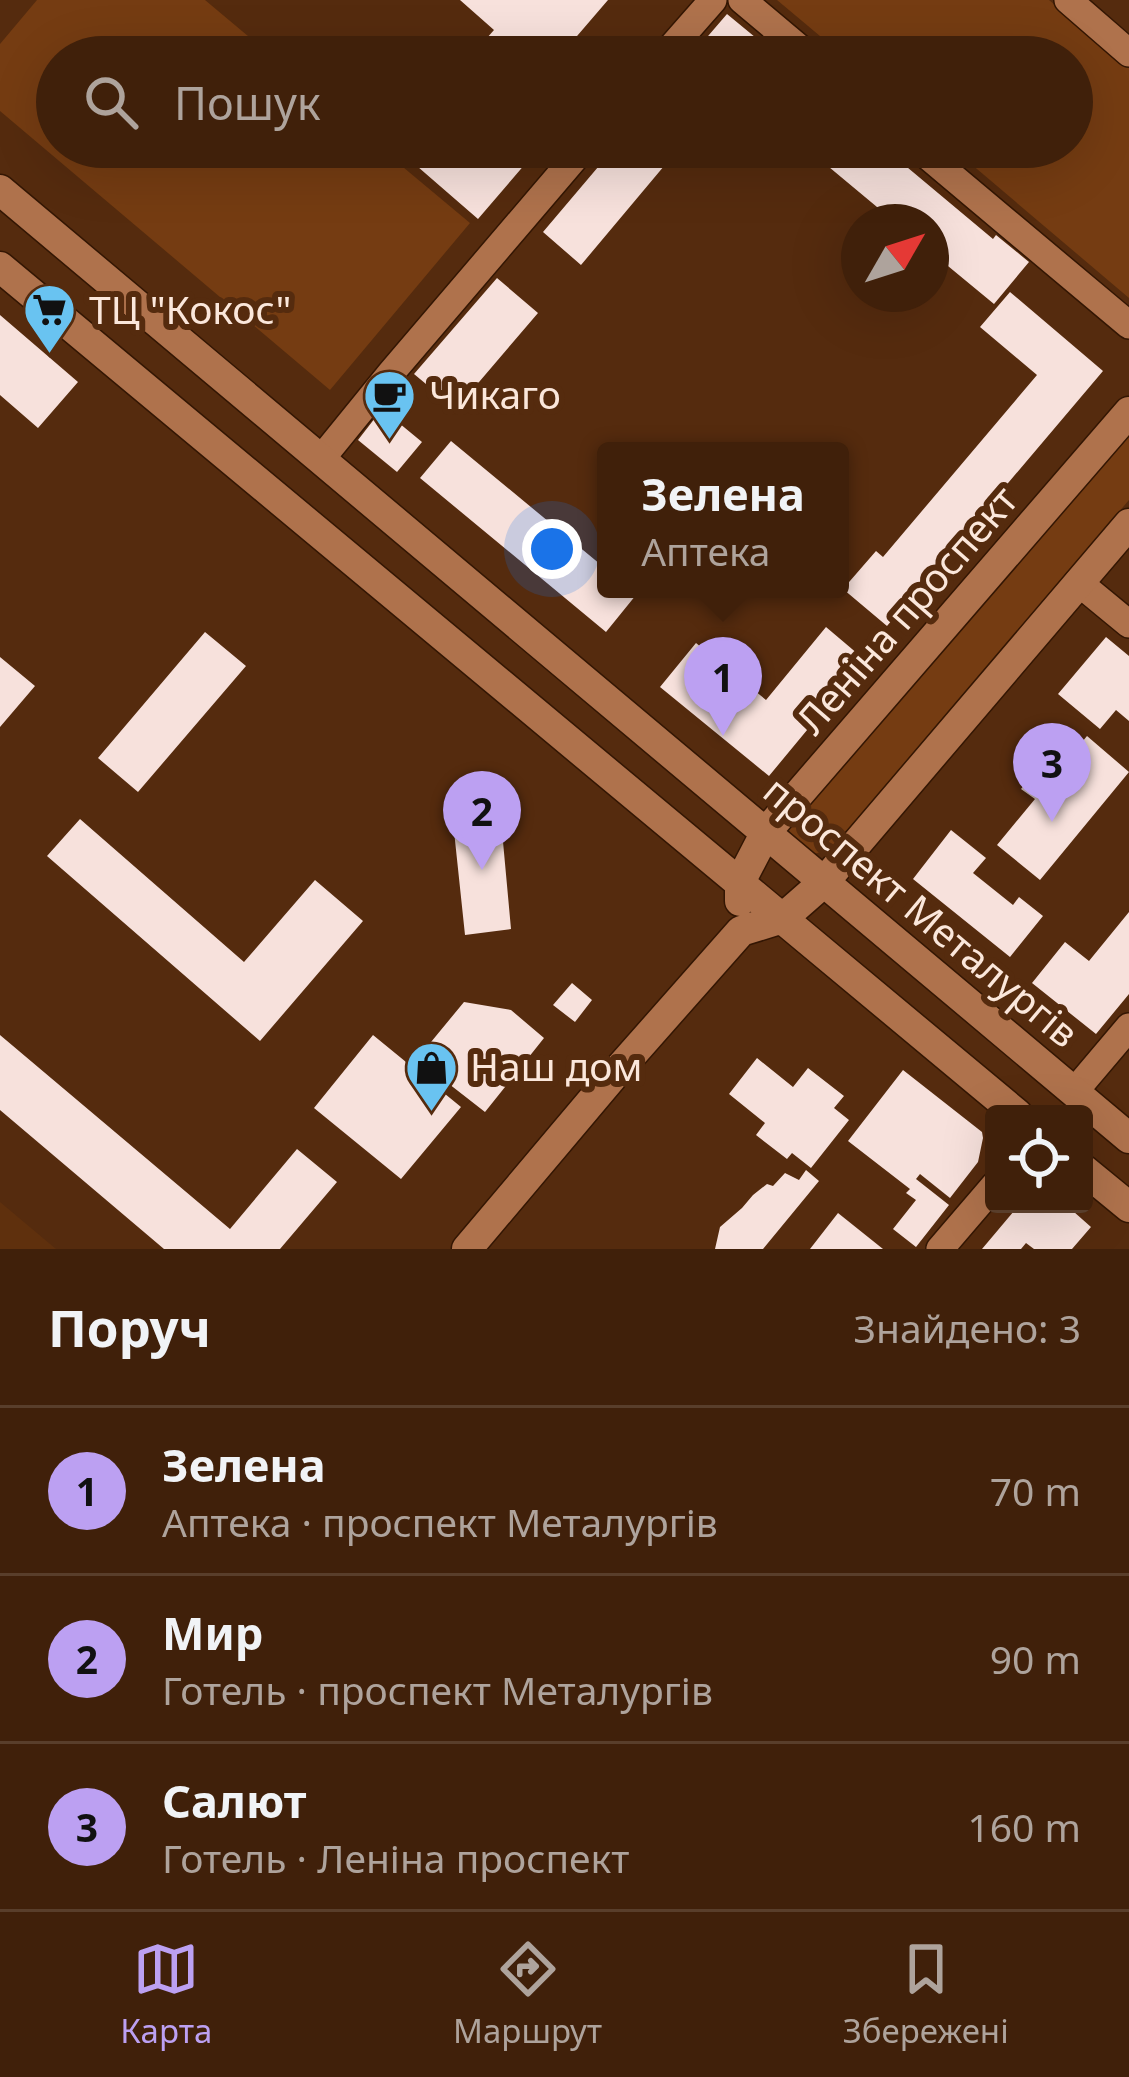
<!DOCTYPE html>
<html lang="uk">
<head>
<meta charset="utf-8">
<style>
	:root { --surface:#40200a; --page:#4b2d18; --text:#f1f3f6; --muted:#aea39c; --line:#593e2b; --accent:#bca0f2 }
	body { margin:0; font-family:"Noto Sans",sans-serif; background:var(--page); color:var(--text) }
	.controls { position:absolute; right:36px; bottom:36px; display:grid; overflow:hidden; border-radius:12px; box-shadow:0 12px 48px #0002 }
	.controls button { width:108px; height:108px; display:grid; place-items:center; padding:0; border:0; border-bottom:3px solid var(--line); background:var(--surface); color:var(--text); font:60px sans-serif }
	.compass { position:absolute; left:841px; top:204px; width:108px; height:108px; border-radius:50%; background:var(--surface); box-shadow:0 12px 48px #0002; rotate:51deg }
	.you { position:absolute; left:552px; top:549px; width:42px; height:42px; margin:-30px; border:9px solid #fff; border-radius:50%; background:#1a73e8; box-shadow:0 0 0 18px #1a73e833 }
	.badge { display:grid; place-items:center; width:78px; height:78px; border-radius:50%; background:var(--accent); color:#111; font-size:39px; font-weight:700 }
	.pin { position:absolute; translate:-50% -99px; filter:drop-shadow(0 3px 6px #0008) }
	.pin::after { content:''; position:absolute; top:63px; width:42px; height:36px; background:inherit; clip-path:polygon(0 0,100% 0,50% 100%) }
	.popup { position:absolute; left:597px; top:442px; width:252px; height:156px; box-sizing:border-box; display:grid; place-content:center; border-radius:12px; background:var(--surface); filter:drop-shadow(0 3px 9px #0005); font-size:39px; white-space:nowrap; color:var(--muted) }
	.popup b { font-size:45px; color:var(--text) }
	.popup::after { content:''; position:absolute; left:50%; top:100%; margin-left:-24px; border:24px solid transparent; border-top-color:var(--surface) }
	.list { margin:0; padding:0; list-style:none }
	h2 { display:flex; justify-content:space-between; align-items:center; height:156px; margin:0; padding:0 48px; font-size:51px }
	h2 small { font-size:39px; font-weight:400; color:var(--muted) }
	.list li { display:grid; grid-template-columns:78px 1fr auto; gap:36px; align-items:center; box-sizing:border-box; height:168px; padding:0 48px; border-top:3px solid var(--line) }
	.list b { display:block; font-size:45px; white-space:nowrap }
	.list p { margin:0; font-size:39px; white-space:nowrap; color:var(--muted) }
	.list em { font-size:39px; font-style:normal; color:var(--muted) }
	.icon { flex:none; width:66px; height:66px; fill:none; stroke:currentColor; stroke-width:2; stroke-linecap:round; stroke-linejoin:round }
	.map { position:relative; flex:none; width:1129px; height:1249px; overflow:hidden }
	.search { position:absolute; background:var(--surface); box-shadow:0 12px 48px #0002; left:36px; right:36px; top:36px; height:132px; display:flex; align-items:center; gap:30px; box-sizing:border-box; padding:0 42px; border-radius:66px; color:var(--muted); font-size:45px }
	.sheet { height:660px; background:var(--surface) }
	nav { display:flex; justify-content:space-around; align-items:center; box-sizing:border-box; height:168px; border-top:3px solid var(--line); background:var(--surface); font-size:33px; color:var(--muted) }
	nav a { display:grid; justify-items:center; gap:6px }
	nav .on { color:var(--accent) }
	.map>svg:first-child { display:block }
</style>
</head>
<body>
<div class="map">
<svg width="1129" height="1249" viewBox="0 0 1129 1249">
	<rect width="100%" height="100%" fill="#552b0e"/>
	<!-- built -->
	<path fill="#5f300d" d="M 0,1202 L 56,1249 L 0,1249 Z"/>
	<!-- green -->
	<path fill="#753c12" d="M 37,0 L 205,0 L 273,57 L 57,57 L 57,147 L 379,147 L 470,223 L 330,390 L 0,111 L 0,44 Z
		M 777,0 L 1049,0 L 1129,68 L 1129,298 L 951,147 L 1072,147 L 1072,57 L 845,57 Z
		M 1129,424 L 1129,500 L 831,849 L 814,854 L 800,848 L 789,831 L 791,817 Z"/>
	<!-- building -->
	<path fill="#f7e1dc" d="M 460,0 L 608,0 L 559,57 L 470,57 L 494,30 Z
		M 727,14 L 779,57 L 690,57 Z
		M 395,147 L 507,147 L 526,163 L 478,219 Z
		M 615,147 L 680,147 L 581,265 L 543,232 Z
		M 805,147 L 883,147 L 993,239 L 996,235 L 1029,262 L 994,304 L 931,252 L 931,222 L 895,222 Z
		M 497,278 L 538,313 L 456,409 L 414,374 Z
		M 1010,292 L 1103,371 L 887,626 L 843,589 L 876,551 L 883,557 L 1037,375 L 980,327 Z
		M 0,315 L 78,382 L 38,428 L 0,395 Z
		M 382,409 L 422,442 L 397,472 L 358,440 Z
		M 451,441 L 606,569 L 606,589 L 630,589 L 636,595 L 606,632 L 420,478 Z
		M 826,627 L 865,660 L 769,776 L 660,687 L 696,643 L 766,700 Z
		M 205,632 L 246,666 L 138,792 L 98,758 Z
		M 1106,637 L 1129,656 L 1129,721 L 1116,710 L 1100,729 L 1058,694 Z
		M 0,657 L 35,686 L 0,727 Z
		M 1087,736 L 1129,772 L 1040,880 L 997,845 L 1035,799 L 1021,789 L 1035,772 L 1048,783 Z
		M 500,809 L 511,929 L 465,935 L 452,812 Z
		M 80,819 L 244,962 L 315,880 L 363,921 L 260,1041 L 47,856 Z
		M 951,830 L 986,858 L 973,873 L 1013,905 L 1019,897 L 1043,916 L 1010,957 L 913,879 Z
		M 1129,912 L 1129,994 L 1096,1034 L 1032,983 L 1065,942 L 1089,961 Z
		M 572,983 L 592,1000 L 575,1022 L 553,1005 Z
		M 464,1002 L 511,1010 L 544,1038 L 485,1112 L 417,1059 Z
		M 0,1035 L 230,1229 L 297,1149 L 337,1182 L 280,1249 L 164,1249 L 0,1110 Z
		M 373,1035 L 461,1107 L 401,1179 L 314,1108 Z
		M 757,1058 L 793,1087 L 808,1068 L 844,1096 L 834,1108 L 849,1120 L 811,1168 L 792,1153 L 787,1159 L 756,1135 L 765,1123 L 729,1094 Z
		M 903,1070 L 982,1132 L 983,1138 L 978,1162 L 950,1198 L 920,1174 L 916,1179 L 949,1205 L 916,1247 L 893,1229 L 916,1200 L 906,1193 L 910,1189 L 848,1141 Z
		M 806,1170 L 819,1181 L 763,1249 L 715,1249 L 720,1227 L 742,1208 L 753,1195 L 767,1184 L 773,1186 L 785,1173 L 799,1180 Z
		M 1020,1204 L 1065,1204 L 1091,1227 L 1072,1249 L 1034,1249 L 1026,1243 L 1021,1249 L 982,1249 Z
		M 838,1213 L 883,1249 L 810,1249 Z"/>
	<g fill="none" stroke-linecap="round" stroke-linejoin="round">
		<defs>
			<path id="minor" d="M 742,0 L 810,57
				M 1068,0 L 1129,53
				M 663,57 L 713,0
				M 917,147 L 1129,325
				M 321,459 L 391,373 L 584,147
				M 1078,582 L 1129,624
				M 1074,1092 L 1129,1027
				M 940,1249 L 994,1186"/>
			<path id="tertiary" d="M 0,190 L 1129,1138
				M 0,267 L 1017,1114
				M 740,901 L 740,882 L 766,832 L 1129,412
				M 1084,1170 L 1129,1207
				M 467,1249 L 612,1077 L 741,931 L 783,918 L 824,882 L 1129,524"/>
		</defs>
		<!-- minor casing -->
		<use href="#minor" stroke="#331603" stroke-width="30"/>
		<!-- tertiary casing -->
		<use href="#tertiary" stroke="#331603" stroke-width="33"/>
		<!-- minor -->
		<use href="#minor" stroke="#af724c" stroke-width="27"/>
		<!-- tertiary -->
		<use href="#tertiary" stroke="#af724c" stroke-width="30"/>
	</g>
	<!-- icons -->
	<defs>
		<symbol id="supermarket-pin" viewBox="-11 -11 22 30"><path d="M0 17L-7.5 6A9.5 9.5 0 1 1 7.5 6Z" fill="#69c3f1" stroke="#552b0e"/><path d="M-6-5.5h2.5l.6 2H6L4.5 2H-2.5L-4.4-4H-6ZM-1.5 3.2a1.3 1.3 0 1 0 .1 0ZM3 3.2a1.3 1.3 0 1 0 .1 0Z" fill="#111"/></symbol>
		<symbol id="cafe-pin" viewBox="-11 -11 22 30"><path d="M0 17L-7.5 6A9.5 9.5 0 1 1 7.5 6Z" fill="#69c3f1" stroke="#552b0e"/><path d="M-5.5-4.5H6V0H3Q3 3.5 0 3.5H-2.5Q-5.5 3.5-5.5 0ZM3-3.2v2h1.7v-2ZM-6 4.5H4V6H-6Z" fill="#111"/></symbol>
		<symbol id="shop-pin" viewBox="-11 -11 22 30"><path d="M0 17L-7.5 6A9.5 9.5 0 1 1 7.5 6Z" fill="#69c3f1" stroke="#552b0e"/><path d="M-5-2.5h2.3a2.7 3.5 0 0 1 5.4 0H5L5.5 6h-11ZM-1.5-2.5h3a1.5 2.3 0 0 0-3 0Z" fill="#111"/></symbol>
	</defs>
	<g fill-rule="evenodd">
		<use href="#supermarket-pin" x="20" y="280" width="59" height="81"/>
		<use href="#cafe-pin" x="360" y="366" width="59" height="81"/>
		<use href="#shop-pin" x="402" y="1038" width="59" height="81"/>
	</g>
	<g text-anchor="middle" stroke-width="12" stroke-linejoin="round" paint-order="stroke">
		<!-- poi labels -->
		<g font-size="39" fill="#fbe7db" stroke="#552b0e" text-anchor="start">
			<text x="89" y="324">ТЦ "Кокос"</text>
			<text x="429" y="409">Чикаго</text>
			<text x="470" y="1081">Наш дом</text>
		</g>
		<!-- street labels -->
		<g font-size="39" fill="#fbe7db" stroke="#552b0e">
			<text transform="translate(907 610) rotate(-49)" y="14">Леніна проспект</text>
			<text transform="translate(921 912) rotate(40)" y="14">проспект Металургів</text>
		</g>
	</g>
</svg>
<div class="controls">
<button><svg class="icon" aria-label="locate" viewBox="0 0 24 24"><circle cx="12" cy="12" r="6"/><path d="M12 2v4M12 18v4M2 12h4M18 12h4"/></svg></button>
</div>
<svg class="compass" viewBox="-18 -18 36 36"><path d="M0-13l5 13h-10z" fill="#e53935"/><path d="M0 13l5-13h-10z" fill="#aea39c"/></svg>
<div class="you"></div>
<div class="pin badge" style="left:723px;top:736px">1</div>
<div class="popup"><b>Зелена</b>Аптека</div>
<div class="pin badge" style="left:482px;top:870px">2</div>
<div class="pin badge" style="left:1052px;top:822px">3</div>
<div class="search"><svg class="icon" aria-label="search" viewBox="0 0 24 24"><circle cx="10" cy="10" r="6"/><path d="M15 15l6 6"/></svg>Пошук</div>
</div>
<section class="sheet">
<h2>Поруч<small>Знайдено: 3</small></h2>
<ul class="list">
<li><span class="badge">1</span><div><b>Зелена</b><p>Аптека · проспект Металургів</p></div><em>70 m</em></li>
<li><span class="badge">2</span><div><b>Мир</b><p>Готель · проспект Металургів</p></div><em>90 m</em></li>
<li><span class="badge">3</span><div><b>Салют</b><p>Готель · Леніна проспект</p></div><em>160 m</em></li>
</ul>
</section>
<nav>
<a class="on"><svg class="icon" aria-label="map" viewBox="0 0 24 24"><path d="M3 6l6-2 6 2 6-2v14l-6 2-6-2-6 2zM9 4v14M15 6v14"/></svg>Карта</a>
<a><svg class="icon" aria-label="directions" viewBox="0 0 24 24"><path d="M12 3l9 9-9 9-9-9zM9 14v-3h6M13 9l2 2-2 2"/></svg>Маршрут</a>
<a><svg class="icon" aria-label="saved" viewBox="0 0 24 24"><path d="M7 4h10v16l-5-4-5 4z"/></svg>Збережені</a>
</nav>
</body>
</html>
